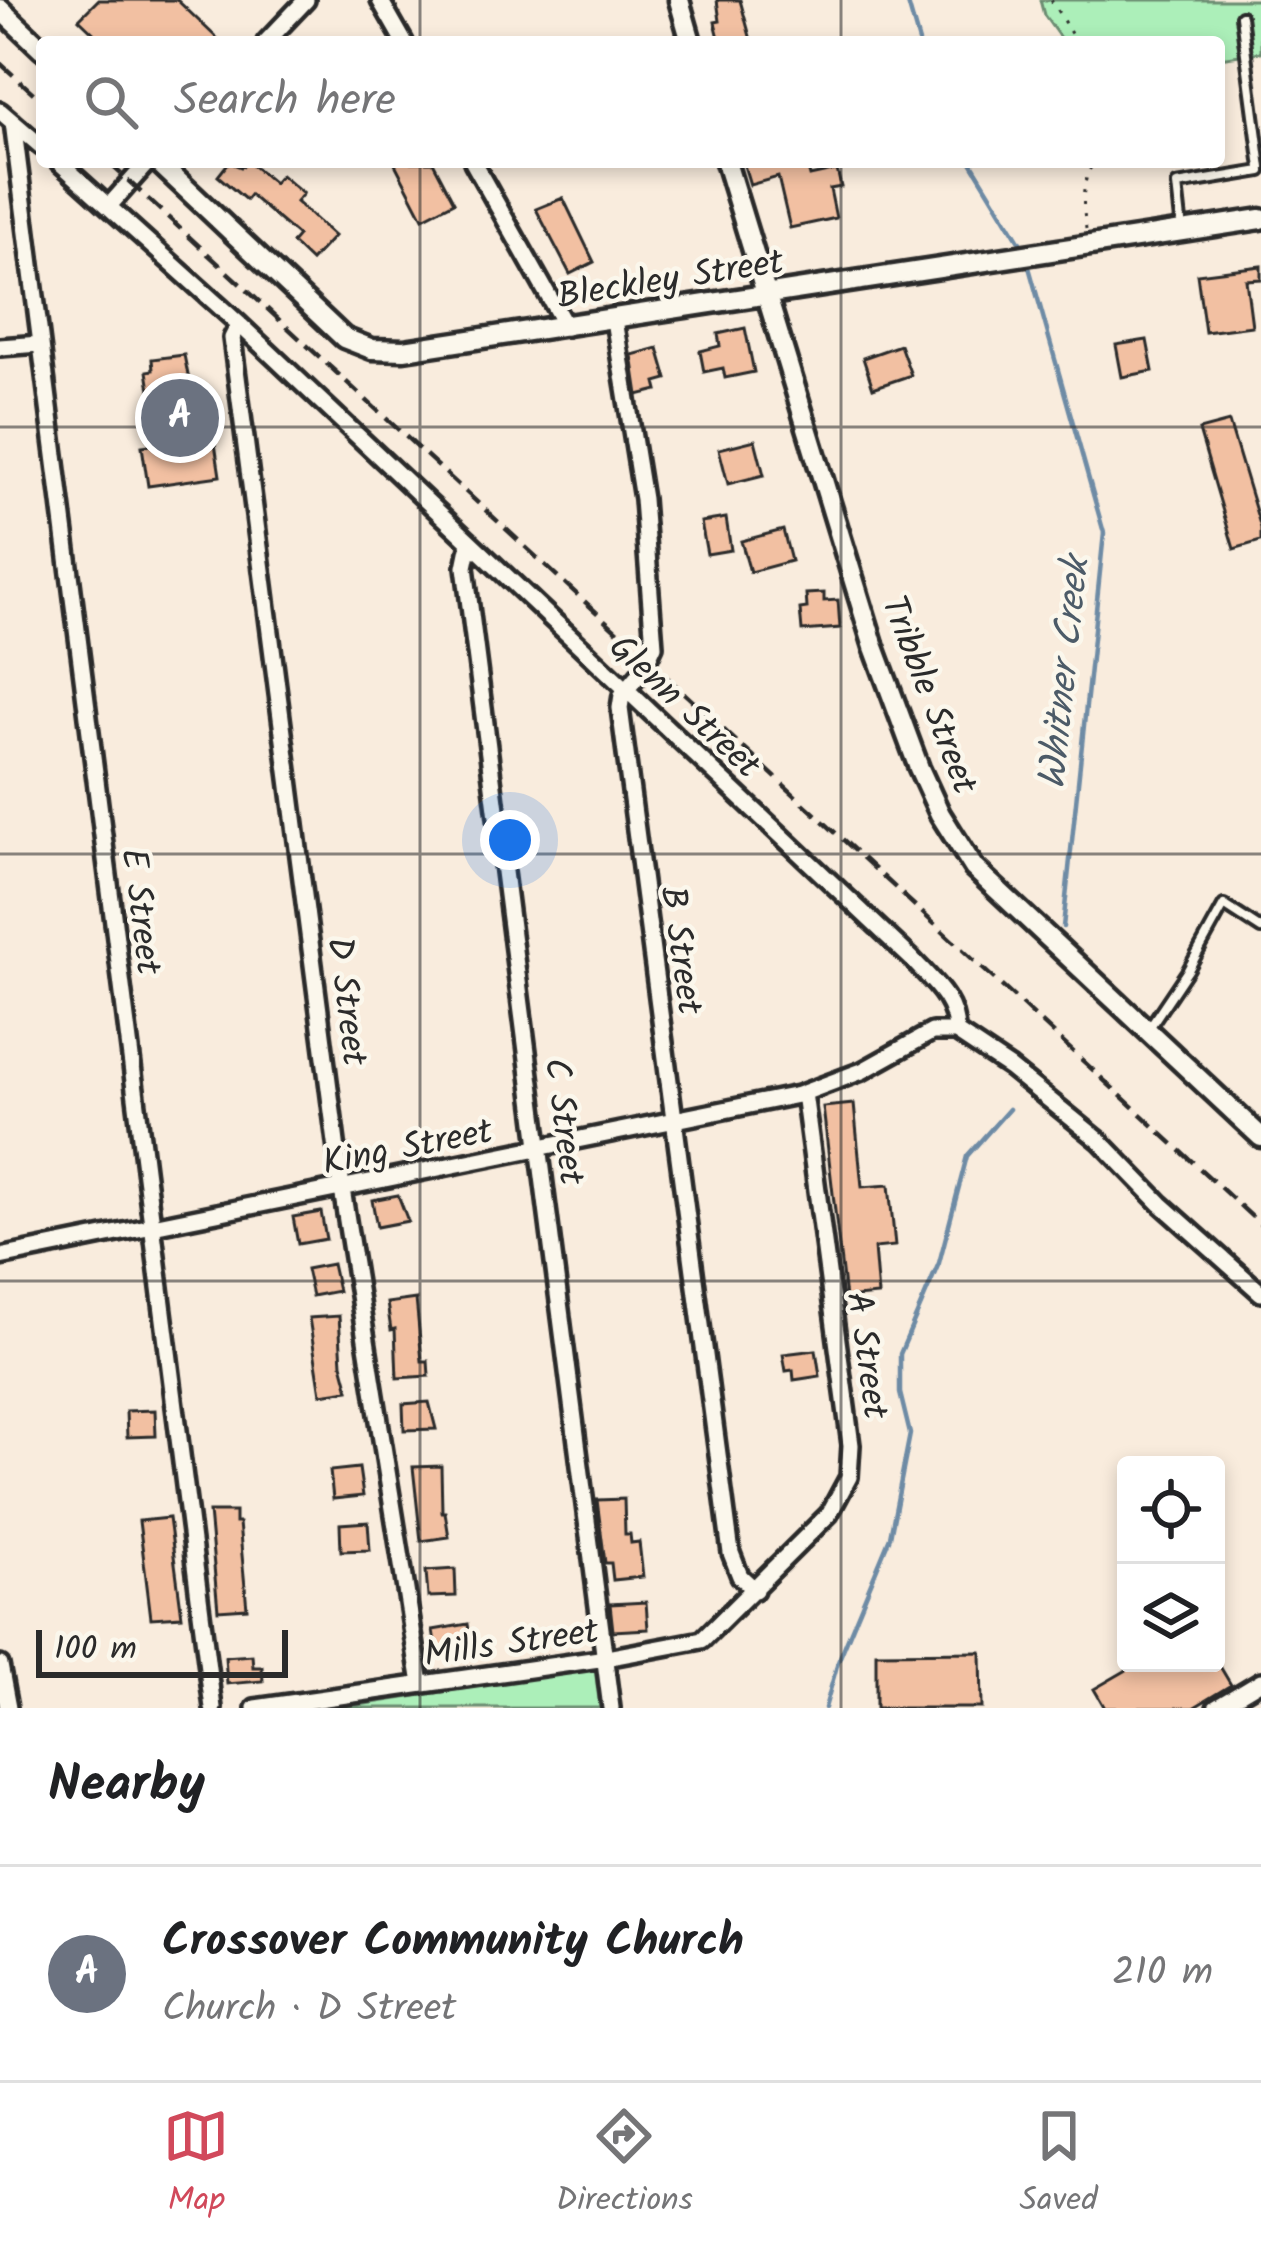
<!DOCTYPE html>
<html lang="en">
<head>
<meta charset="utf-8">
<style>
	:root { --surface:#fff; --page:#f6f6f6; --text:#202124; --muted:#757577; --line:#e0e0e0; --accent:#d1495b }
	body { margin:0; font-family:Kalam,sans-serif; background:var(--page); color:var(--text) }
	.controls { position:absolute; right:36px; bottom:36px; display:grid; overflow:hidden; border-radius:12px; box-shadow:0 6px 18px #0003 }
	.controls button { width:108px; height:108px; display:grid; place-items:center; padding:0; border:0; border-bottom:3px solid var(--line); background:var(--surface); color:var(--text); font:60px sans-serif }
	.scale { position:absolute; left:36px; bottom:30px; width:252px; box-sizing:border-box; padding-left:12px; border:6px solid #2b2b2b; border-top:0; font-size:33px; line-height:42px; white-space:nowrap; color:#2b2b2b; -webkit-text-stroke:9px #fbf7ec; paint-order:stroke }
	.you { position:absolute; left:510px; top:840px; width:42px; height:42px; margin:-30px; border:9px solid #fff; border-radius:50%; background:#1a73e8; box-shadow:0 0 0 18px #1a73e833 }
	.badge { display:grid; place-items:center; width:78px; height:78px; border-radius:50%; background:var(--accent); color:#fff; font-size:39px; font-weight:700 }
	.pin { position:absolute; translate:-50% -50%; border:6px solid #fff; box-shadow:0 3px 12px #0006 }
	.list { margin:0; padding:0; list-style:none }
	h2 { display:flex; justify-content:space-between; align-items:center; height:156px; margin:0; padding:0 48px; font-size:51px }
	h2 small { font-size:39px; font-weight:400; color:var(--muted) }
	.list li { display:grid; grid-template-columns:78px 1fr auto; gap:36px; align-items:center; box-sizing:border-box; height:216px; padding:0 48px; border-top:3px solid var(--line) }
	.list b { display:block; font-size:45px; white-space:nowrap }
	.list p { margin:0; font-size:39px; white-space:nowrap; color:var(--muted) }
	.list em { font-size:39px; font-style:normal; color:var(--muted) }
	.icon { flex:none; width:66px; height:66px; fill:none; stroke:currentColor; stroke-width:2; stroke-linecap:round; stroke-linejoin:round }
	.map { position:relative; flex:none; width:1261px; height:1708px; overflow:hidden }
	.search { position:absolute; background:var(--surface); box-shadow:0 6px 18px #0003; left:36px; right:36px; top:36px; height:132px; display:flex; align-items:center; gap:30px; box-sizing:border-box; padding:0 42px; border-radius:12px; color:var(--muted); font-size:45px }
	.sheet { height:372px; background:var(--surface) }
	nav { display:flex; justify-content:space-around; align-items:center; box-sizing:border-box; height:168px; border-top:3px solid var(--line); background:var(--surface); font-size:33px; color:var(--muted) }
	nav a { display:grid; justify-items:center; gap:6px }
	nav .on { color:var(--accent) }
	.map>svg:first-child { display:block }
</style>
</head>
<body>
<div class="map">
<svg width="1261" height="1708" viewBox="0 0 1261 1708">
	<rect width="100%" height="100%" fill="#f9ecdd"/>
	<filter id="ink" filterUnits="userSpaceOnUse"><feTurbulence type="fractalNoise" baseFrequency=".00833" numOctaves="2"/><feDisplacementMap in="SourceGraphic" scale="24" xChannelSelector="R" yChannelSelector="G"/><feConvolveMatrix kernelMatrix="1 2 1 2 8 2 1 2 1" color-interpolation-filters="sRGB"/></filter>
	<g filter="url(#ink)">
		<!-- green -->
		<path fill="#acefb9" stroke="#6c8d72" stroke-width="3" d="M 1040,0 L 1261,0 L 1261,52 L 1219,58 L 1219,42 L 1063,42 L 1044,15 Z
			M 595,1668 L 600,1708 L 340,1708 Z"/>
		<g fill="none" stroke-linecap="round" stroke-linejoin="round">
			<!-- stream -->
			<path stroke="#6e8ba5" stroke-width="4.5" d="M 907,0 L 919,42
				M 971,162 L 1024,249
				M 1027,260 L 1104,533 L 1063,927
				M 825,1708 L 838,1662 L 890,1537 L 910,1434 L 900,1393 L 900,1354 L 939,1263 L 967,1156 L 1009,1109"/>
		</g>
		<!-- building -->
		<path fill="#f2c0a2" stroke="#2b2b2b" stroke-width="3" d="M 98,0 L 177,0 L 221,42 L 103,42 L 79,19 Z
			M 717,0 L 740,0 L 751,40 L 720,42 L 715,22 L 720,21 Z
			M 229,162 L 241,167 L 249,162 L 274,183 L 281,175 L 303,194 L 296,202 L 334,236 L 311,261 L 292,243 L 298,236 L 250,195 L 246,200 L 218,176 Z
			M 394,162 L 433,162 L 454,202 L 423,218 Z
			M 743,162 L 806,162 L 810,176 L 837,170 L 841,187 L 830,189 L 836,218 L 790,228 L 778,177 L 750,185 Z
			M 563,198 L 594,262 L 570,274 L 536,209 Z
			M 1261,266 L 1261,279 L 1246,280 L 1252,326 L 1205,332 L 1197,274 Z
			M 745,328 L 754,372 L 725,378 L 723,368 L 704,372 L 700,351 L 720,346 L 718,334 Z
			M 1147,340 L 1153,371 L 1122,377 L 1116,345 Z
			M 900,345 L 911,375 L 873,388 L 863,358 Z
			M 658,348 L 667,379 L 656,382 L 658,390 L 638,395 L 632,355 Z
			M 184,355 L 196,415 L 204,414 L 208,438 L 214,437 L 220,476 L 148,486 L 142,446 L 150,445 L 147,423 L 155,422 L 147,371 L 153,370 L 152,359 Z
			M 1229,422 L 1261,528 L 1261,541 L 1234,549 L 1199,430 Z
			M 755,440 L 764,475 L 728,484 L 719,449 Z
			M 726,518 L 731,550 L 707,554 L 701,522 Z
			M 783,530 L 791,561 L 750,572 L 741,541 Z
			M 824,593 L 824,601 L 838,600 L 840,628 L 802,631 L 800,609 L 807,608 L 806,594 Z
			M 854,1104 L 862,1187 L 889,1185 L 895,1246 L 874,1248 L 878,1295 L 845,1298 L 823,1107 Z
			M 398,1195 L 408,1221 L 377,1227 L 372,1200 Z
			M 321,1212 L 326,1239 L 298,1244 L 293,1217 Z
			M 332,1264 L 338,1291 L 312,1296 L 306,1269 Z
			M 416,1299 L 422,1361 L 428,1361 L 429,1376 L 397,1378 L 395,1329 L 391,1330 L 387,1303 Z
			M 339,1316 L 342,1364 L 349,1390 L 321,1394 L 309,1318 Z
			M 816,1350 L 820,1376 L 794,1380 L 793,1370 L 786,1371 L 783,1354 Z
			M 429,1402 L 436,1429 L 404,1430 L 403,1404 Z
			M 155,1410 L 156,1436 L 127,1437 L 126,1411 Z
			M 441,1466 L 442,1512 L 445,1512 L 449,1537 L 421,1541 L 413,1467 Z
			M 359,1468 L 363,1496 L 333,1499 L 330,1471 Z
			M 624,1499 L 625,1534 L 630,1534 L 631,1543 L 639,1542 L 643,1577 L 613,1580 L 611,1563 L 605,1563 L 597,1500 Z
			M 209,1512 L 235,1512 L 235,1523 L 239,1523 L 247,1608 L 218,1610 Z
			M 169,1518 L 182,1616 L 151,1618 L 139,1521 Z
			M 368,1522 L 370,1550 L 341,1551 L 340,1524 Z
			M 455,1569 L 456,1596 L 428,1597 L 426,1571 Z
			M 646,1602 L 648,1629 L 613,1631 L 610,1604 Z
			M 468,1624 L 472,1651 L 437,1656 L 433,1630 Z
			M 981,1652 L 982,1708 L 876,1708 L 876,1653 Z
			M 252,1655 L 253,1667 L 262,1667 L 263,1681 L 227,1684 L 225,1657 Z
			M 1139,1663 L 1218,1663 L 1231,1685 L 1193,1708 L 1105,1708 L 1094,1689 Z"/>
		<g fill="none" stroke-linecap="round" stroke-linejoin="round">
			<defs>
				<path id="service" d="M 1241,16 L 1261,168
					M 1182,230 L 1177,185 L 1261,171
					M 1149,1028 L 1188,970 L 1224,905 L 1261,929"/>
				<path id="minor" d="M 380,0 L 404,42
					M 266,42 L 306,0
					M 0,111 L 42,147
					M 13,122 L 213,1708
					M 59,162 L 239,324 L 912,959 C 933,982 956,1000 956,1032
					M 473,162 L 566,327
					M 109,206 L 148,162
					M 614,320 L 643,499 L 654,646 L 643,670 L 622,695 L 620,708 L 731,1553 L 740,1576 L 755,1590
					M 239,324 L 232,338 L 342,1189 L 421,1684
					M 0,347 L 40,344
					M 470,543 L 465,567 L 611,1708
					M 956,1032 L 1010,1068 L 1100,1141 L 1161,1204 L 1261,1293
					M 0,1257 L 798,1095 L 862,1071 L 932,1032 L 956,1032
					M 0,1665 L 8,1708
					M 255,1708 L 606,1658 L 702,1640 L 829,1514 L 849,1477 L 851,1445 L 804,1093
					M 1216,1708 L 1261,1681"/>
				<path id="tertiary" d="M 679,0 L 691,42
					M 0,9 L 42,49
					M 158,162 L 344,338 L 372,349 L 404,350 L 1261,219
					M 726,162 L 874,647 L 919,768 L 940,814 L 974,868 L 1261,1137"/>
			</defs>
			<!-- service casing -->
			<use href="#service" stroke="#2b2b2b" stroke-width="16"/>
			<!-- minor casing -->
			<use href="#minor" stroke="#2b2b2b" stroke-width="24"/>
			<!-- tertiary casing -->
			<use href="#tertiary" stroke="#2b2b2b" stroke-width="27"/>
			<!-- path -->
			<path stroke="#2b2b2b" stroke-width="3" stroke-dasharray="3 9" stroke-linecap="butt" d="M 1051,0 L 1076,42
				M 1086,229 C 1083,205 1080,183 1094,162"/>
			<!-- service -->
			<use href="#service" stroke="#fbf7ec" stroke-width="8"/>
			<!-- minor -->
			<use href="#minor" stroke="#fbf7ec" stroke-width="15"/>
			<!-- tertiary -->
			<use href="#tertiary" stroke="#fbf7ec" stroke-width="18"/>
			<!-- rail -->
			<path stroke="#2b2b2b" stroke-width="4.5" stroke-dasharray="18 9" stroke-linecap="butt" d="M 0,63 L 42,101
				M 108,162 L 1261,1225
				M 1257,1708 L 1261,1706"/>
		</g>
	</g>
	<!-- grid -->
	<path fill="none" stroke="#2b2b2b" stroke-width="3" stroke-opacity="0.55" d="M 420,0 L 420,42M 841,0 L 841,42M 420,162 L 420,1708M 841,162 L 841,1708M 0,427 L 1261,427M 0,854 L 1261,854M 0,1281 L 1261,1281"/>
	<g text-anchor="middle" stroke-width="9" stroke-linejoin="round" paint-order="stroke">
		<!-- street labels -->
		<g font-size="36" fill="#2b2b2b" stroke="#fbf7ec">
			<text transform="translate(670 277) rotate(-9)" y="13">Bleckley Street</text>
			<text transform="translate(931 694) rotate(69)" y="13">Tribble Street</text>
			<text transform="translate(686 705) rotate(43)" y="13">Glenn Street</text>
			<text transform="translate(143 911) rotate(83)" y="13">E Street</text>
			<text transform="translate(683 950) rotate(82)" y="13">B Street</text>
			<text transform="translate(349 1001) rotate(83)" y="13">D Street</text>
			<text transform="translate(566 1121) rotate(83)" y="13">C Street</text>
			<text transform="translate(407 1145) rotate(-11)" y="13">King Street</text>
			<text transform="translate(869 1355) rotate(82)" y="13">A Street</text>
			<text transform="translate(511 1641) rotate(-8)" y="13">Mills Street</text>
		</g>
		<!-- water labels -->
		<g font-size="39" font-style="italic" fill="#4c5b68" stroke="#fbf7ec">
			<text transform="translate(1062 673) rotate(-84)" y="14">Whitner Creek</text>
		</g>
	</g>
</svg>
<div class="controls">
<button><svg class="icon" aria-label="locate" viewBox="0 0 24 24"><circle cx="12" cy="12" r="6"/><path d="M12 2v4M12 18v4M2 12h4M18 12h4"/></svg></button>
<button><svg class="icon" aria-label="layers" viewBox="0 0 24 24"><path d="M12 4l9 5-9 5-9-5zM3 14l9 5 9-5"/></svg></button>
</div>
<div class="scale">100 m</div>
<div class="you"></div>
<div class="pin badge" style="left:180px;top:418px;background:#6b7280">A</div>
<div class="search"><svg class="icon" aria-label="search" viewBox="0 0 24 24"><circle cx="10" cy="10" r="6"/><path d="M15 15l6 6"/></svg>Search here</div>
</div>
<section class="sheet">
<h2>Nearby<small></small></h2>
<ul class="list">
<li><span class="badge" style="background:#6b7280">A</span><div><b>Crossover Community Church</b><p>Church · D Street</p></div><em>210 m</em></li>
</ul>
</section>
<nav>
<a class="on"><svg class="icon" aria-label="map" viewBox="0 0 24 24"><path d="M3 6l6-2 6 2 6-2v14l-6 2-6-2-6 2zM9 4v14M15 6v14"/></svg>Map</a>
<a><svg class="icon" aria-label="directions" viewBox="0 0 24 24"><path d="M12 3l9 9-9 9-9-9zM9 14v-3h6M13 9l2 2-2 2"/></svg>Directions</a>
<a><svg class="icon" aria-label="saved" viewBox="0 0 24 24"><path d="M7 4h10v16l-5-4-5 4z"/></svg>Saved</a>
</nav>
</body>
</html>
